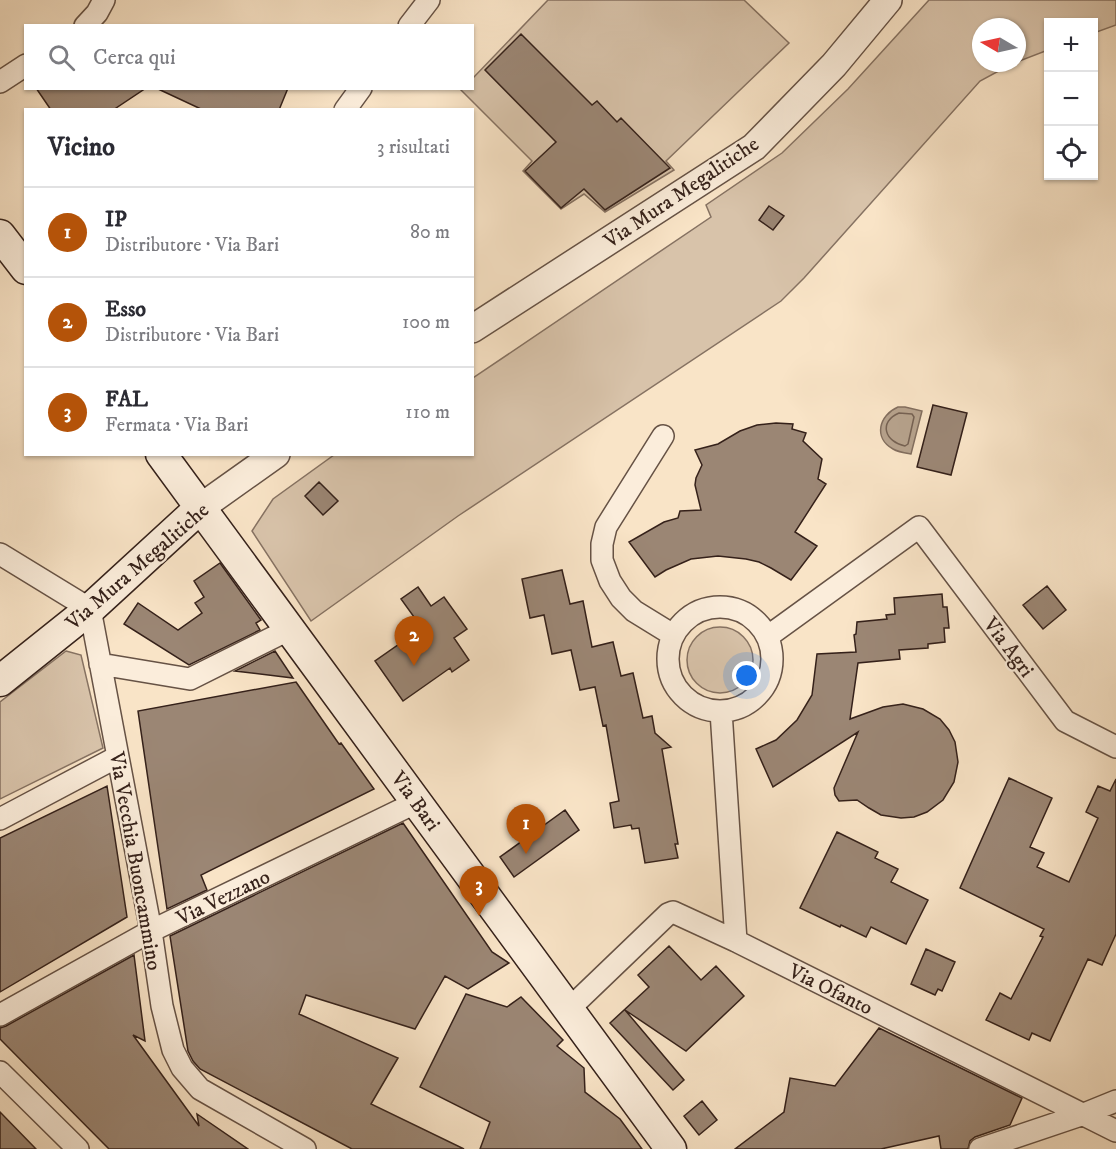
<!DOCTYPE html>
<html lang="it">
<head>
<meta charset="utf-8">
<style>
	:root { --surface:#fff; --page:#f2f2f3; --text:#2b2b33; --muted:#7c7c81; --line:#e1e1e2; --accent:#b45309 }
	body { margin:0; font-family:"IM FELL DW Pica",serif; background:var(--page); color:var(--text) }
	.controls { position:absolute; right:18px; top:18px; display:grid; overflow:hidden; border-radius:0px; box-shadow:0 2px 4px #0004 }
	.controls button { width:54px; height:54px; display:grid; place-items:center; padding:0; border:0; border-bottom:2px solid var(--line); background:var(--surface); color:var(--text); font:30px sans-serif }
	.compass { position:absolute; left:972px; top:18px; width:54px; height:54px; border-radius:50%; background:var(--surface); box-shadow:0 2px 4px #0004; rotate:279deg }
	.you { position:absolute; left:747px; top:676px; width:21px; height:21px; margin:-15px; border:4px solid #fff; border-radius:50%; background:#1a73e8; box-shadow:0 0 0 9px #1a73e833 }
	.badge { display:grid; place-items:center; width:39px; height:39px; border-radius:50%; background:var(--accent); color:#fff; font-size:20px; font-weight:700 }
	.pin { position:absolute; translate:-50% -50px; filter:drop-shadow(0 2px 3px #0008) }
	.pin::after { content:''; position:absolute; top:32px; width:21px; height:18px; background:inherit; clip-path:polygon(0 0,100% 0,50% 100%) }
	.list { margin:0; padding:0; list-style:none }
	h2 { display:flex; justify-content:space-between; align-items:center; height:78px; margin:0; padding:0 24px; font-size:26px }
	h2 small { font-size:20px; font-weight:400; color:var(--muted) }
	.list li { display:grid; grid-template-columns:39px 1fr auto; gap:18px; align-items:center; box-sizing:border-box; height:90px; padding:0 24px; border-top:2px solid var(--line) }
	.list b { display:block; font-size:22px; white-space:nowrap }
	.list p { margin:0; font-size:20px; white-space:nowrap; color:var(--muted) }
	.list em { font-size:20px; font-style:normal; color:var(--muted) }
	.icon { flex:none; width:33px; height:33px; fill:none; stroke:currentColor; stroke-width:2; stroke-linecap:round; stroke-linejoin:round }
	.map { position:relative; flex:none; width:1116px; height:1149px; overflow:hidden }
	.search { position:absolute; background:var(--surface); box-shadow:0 2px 4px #0004; left:24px; top:24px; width:450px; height:66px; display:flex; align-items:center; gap:15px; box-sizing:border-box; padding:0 21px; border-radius:0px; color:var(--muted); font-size:22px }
	.panel { position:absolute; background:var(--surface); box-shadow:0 2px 4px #0004; left:24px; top:108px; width:450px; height:348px; border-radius:0px }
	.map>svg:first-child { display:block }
</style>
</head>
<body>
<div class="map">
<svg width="1116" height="1149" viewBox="0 0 1116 1149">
	<rect width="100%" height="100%" fill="#f9e4c7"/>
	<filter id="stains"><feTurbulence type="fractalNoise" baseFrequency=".00333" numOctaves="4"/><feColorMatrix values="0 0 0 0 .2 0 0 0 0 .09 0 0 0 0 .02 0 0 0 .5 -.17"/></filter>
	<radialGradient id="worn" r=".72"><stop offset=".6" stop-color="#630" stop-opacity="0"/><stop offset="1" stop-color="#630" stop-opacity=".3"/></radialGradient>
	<!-- green -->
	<path fill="#d8c3aa" stroke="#867262" stroke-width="1.5" d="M 548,0 L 744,0 L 789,43 L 666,161 L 674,170 L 605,212 L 584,194 L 561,209 L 523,171 L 532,161 L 461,90 L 462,89 L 472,88 L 473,78 Z
		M 929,0 L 1116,0 L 1116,25 L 1094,33 L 1094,22 L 1048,22 L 1048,50 L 1017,62 L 1017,27 L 981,27 L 981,63 L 1015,63 L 1006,67 L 980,81 L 804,278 L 781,301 L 458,516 L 311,621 L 252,531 L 273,499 L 334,455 L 472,454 L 473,378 L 711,217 L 706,205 L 782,153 L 848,89 Z
		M687 660a33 33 0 1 1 66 0a33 33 0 1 1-66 0Z
		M 66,651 L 81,655 L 103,748 L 0,799 L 0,702 Z"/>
	<!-- water -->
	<path fill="#b6a28c" stroke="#826e5e" stroke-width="1.5" d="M 898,407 L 905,407 L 922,411 L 911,454 C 905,453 898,452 893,449 C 873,438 879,415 898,407 Z"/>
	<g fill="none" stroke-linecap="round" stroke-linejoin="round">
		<!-- shore -->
		<path stroke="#766253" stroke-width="1.5" d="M 899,413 L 912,414 L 914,417 L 908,444 L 905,446 C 885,442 878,422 899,413 Z"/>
	</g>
	<!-- building -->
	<path fill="#9b8674" stroke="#35211a" stroke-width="1.5" d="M 521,34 L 592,105 L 597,101 L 617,122 L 621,118 L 670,168 L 605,210 L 584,189 L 561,208 L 525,171 L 556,142 L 485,70 Z
		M 36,88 L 146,88 L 113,110 L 51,110 Z
		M 156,88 L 288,88 L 279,110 L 203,110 Z
		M 769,206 L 784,216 L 773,230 L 759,220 Z
		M 933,405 L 967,413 L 951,475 L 917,467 Z
		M 776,423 L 793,424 L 792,429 L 806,433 L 803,441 L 822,459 L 818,479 L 826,484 L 795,532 L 817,546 L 791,580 L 771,568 L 759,562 L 746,559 L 718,556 L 691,559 L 666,570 L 655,577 L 629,542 L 664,522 L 678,518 L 680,511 L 701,510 L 695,485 L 696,478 L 702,465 L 695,450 L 718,444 L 740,431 L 757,425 Z
		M 319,482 L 338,501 L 323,515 L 305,496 Z
		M 220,563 L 261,620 L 256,623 L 260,630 L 189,665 L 124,624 L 138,603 L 178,630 L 202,613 L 195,603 L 204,597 L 194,581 Z
		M 562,570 L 570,604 L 583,601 L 592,647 L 613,642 L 621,676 L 633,673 L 643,718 L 652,716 L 655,733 L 671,747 L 662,749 L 678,844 L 675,844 L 678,858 L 645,863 L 639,828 L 632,829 L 631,825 L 614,828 L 610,803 L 619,801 L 606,725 L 603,726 L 595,687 L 580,690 L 571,650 L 552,654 L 544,615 L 530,618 L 522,579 Z
		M 1047,586 L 1066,610 L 1043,629 L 1023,605 Z
		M 418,587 L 431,606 L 444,597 L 467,629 L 454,638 L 469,660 L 452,672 L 450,668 L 403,701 L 375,661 L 422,628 L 401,599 Z
		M 942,594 L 943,607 L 947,607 L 949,628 L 944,628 L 945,642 L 928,644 L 928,648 L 899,650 L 900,659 L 858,663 L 850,719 L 883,707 L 903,704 L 923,709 L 940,719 L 949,730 L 955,742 L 958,762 L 954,782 L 943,800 L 927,812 L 914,817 L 901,818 L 881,815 L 869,808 L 857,800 L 839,801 L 835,795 L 834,788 L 858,732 L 773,787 L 756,749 L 776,740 L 797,720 L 812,695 L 817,654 L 856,652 L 854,635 L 856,634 L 857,622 L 887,619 L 886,615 L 895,614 L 894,598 Z
		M 275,651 L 293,678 L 235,671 Z
		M 296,682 L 339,744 L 341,743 L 374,789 L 201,875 L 207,890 L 167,909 L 138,711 Z
		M 1009,778 L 1052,798 L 1030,847 L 1044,853 L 1037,867 L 1069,882 L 1098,818 L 1086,812 L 1098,786 L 1110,791 L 1116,779 L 1116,934 L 1102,965 L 1088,959 L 1050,1041 L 1032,1033 L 1029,1040 L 986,1020 L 1000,993 L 1011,999 L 1043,937 L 1040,936 L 1044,929 L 960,888 Z
		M 107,786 L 127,917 L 0,992 L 0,838 Z
		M 565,810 L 579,830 L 514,877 L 500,857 Z
		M 403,823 L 492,952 L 509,963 L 468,989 L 445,976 L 415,1029 L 306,995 L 299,1014 L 398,1058 L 371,1104 L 464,1149 L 352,1149 L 200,1069 L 193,1061 L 188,1051 L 170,936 Z
		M 837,832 L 878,852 L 875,858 L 898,869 L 891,882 L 928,900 L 906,944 L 871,927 L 866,937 L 841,925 L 840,927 L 800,908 Z
		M 669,946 L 701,980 L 716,966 L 744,996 L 686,1051 L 625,1010 L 684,1080 L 673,1090 L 610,1023 L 649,987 L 638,975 Z
		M 926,949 L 955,962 L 942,991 L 938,989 L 935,995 L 911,984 Z
		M 134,955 L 145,1041 L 133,1035 L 199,1126 L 197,1114 L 248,1149 L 109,1149 L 0,1039 L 0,1028 L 6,1026 Z
		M 466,994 L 507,1007 L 521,997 L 563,1040 L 557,1046 L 584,1068 L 585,1092 L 620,1119 L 642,1149 L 480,1149 L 490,1122 L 420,1087 Z
		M 879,1028 L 1022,1098 L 1010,1125 L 975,1137 L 970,1141 L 968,1149 L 941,1149 L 939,1136 L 881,1149 L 735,1149 L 784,1112 L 790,1078 L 835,1086 Z
		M 702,1101 L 717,1120 L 699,1135 L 684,1116 Z
		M 0,1112 L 36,1149 L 0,1149 Z"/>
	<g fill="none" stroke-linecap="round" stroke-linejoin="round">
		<defs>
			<path id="minor" d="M 85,26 L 97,13 L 104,0
				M 409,26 L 429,0
				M 0,82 L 26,65
				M 345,110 L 361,88
				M 663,436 L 606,527 L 602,544 L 602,560 L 610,581 L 621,598 L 634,611 L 673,635
				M 0,554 L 90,609 L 151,931 L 162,1006 L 173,1050 L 182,1068 L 200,1089 L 305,1149
				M668 659a52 52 0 1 1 104 0a52 52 0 1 1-104 0Z
				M 767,637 L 919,527 L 1065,721 L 1116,747
				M 100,664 L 190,679 L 290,629
				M 721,711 L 736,941
				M 0,819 L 117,757
				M 569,1009 L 668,914 L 673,912 L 736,941 L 1116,1131
				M 0,1015 L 151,931 L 417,802
				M 0,1072 L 78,1149
				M 980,1149 L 1084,1114 L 1116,1101"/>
			<path id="tertiary" d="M 472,329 L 754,147 L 834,65 L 888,0
				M 200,508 L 276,454"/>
			<path id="secondary" d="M 0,235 L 26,269
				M 161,454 L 671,1149
				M 0,681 L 90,609 L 200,508"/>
		</defs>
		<!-- minor casing -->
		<use href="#minor" stroke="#665245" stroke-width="24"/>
		<!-- tertiary casing -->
		<use href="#tertiary" stroke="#665245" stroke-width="30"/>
		<!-- secondary casing -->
		<use href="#secondary" stroke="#35211a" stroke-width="33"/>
		<!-- minor -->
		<use href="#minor" stroke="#fbeddb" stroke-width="21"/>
		<!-- tertiary -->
		<use href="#tertiary" stroke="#fbeddb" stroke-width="27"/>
		<!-- secondary -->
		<use href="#secondary" stroke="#fbeddb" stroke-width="30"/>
	</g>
	<g text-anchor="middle" stroke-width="4.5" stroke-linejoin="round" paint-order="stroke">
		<!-- street labels -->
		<g font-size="21" fill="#35211a" stroke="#fbeddb">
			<text transform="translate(681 192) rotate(-34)" y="7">Via Mura Megalitiche</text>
			<text transform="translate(137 566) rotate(-41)" y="7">Via Mura Megalitiche</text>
			<text transform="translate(1009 647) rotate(53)" y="7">Via Agri</text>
			<text transform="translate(416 801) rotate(54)" y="7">Via Bari</text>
			<text transform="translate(136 861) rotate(80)" y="7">Via Vecchia Buoncammino</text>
			<text transform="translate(223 897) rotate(-26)" y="7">Via Vezzano</text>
			<text transform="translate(831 989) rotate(26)" y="7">Via Ofanto</text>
		</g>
	</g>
	<rect width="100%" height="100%" filter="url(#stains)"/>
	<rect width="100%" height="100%" fill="url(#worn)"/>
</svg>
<div class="controls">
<button>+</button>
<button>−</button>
<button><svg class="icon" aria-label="locate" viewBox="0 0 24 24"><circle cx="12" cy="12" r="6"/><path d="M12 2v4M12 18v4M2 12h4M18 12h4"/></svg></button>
</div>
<svg class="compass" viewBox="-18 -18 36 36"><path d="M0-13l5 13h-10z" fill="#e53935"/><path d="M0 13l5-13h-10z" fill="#7c7c81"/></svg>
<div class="you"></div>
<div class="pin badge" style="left:526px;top:854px">1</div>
<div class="pin badge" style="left:414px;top:666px">2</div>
<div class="pin badge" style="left:479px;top:916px">3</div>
<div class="search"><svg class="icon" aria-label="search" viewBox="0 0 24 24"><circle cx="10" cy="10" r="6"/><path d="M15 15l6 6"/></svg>Cerca qui</div>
<section class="panel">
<h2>Vicino<small>3 risultati</small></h2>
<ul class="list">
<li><span class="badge">1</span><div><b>IP</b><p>Distributore · Via Bari</p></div><em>80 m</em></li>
<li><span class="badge">2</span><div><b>Esso</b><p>Distributore · Via Bari</p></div><em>100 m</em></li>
<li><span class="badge">3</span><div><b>FAL</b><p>Fermata · Via Bari</p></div><em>110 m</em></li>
</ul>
</section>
</div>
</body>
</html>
